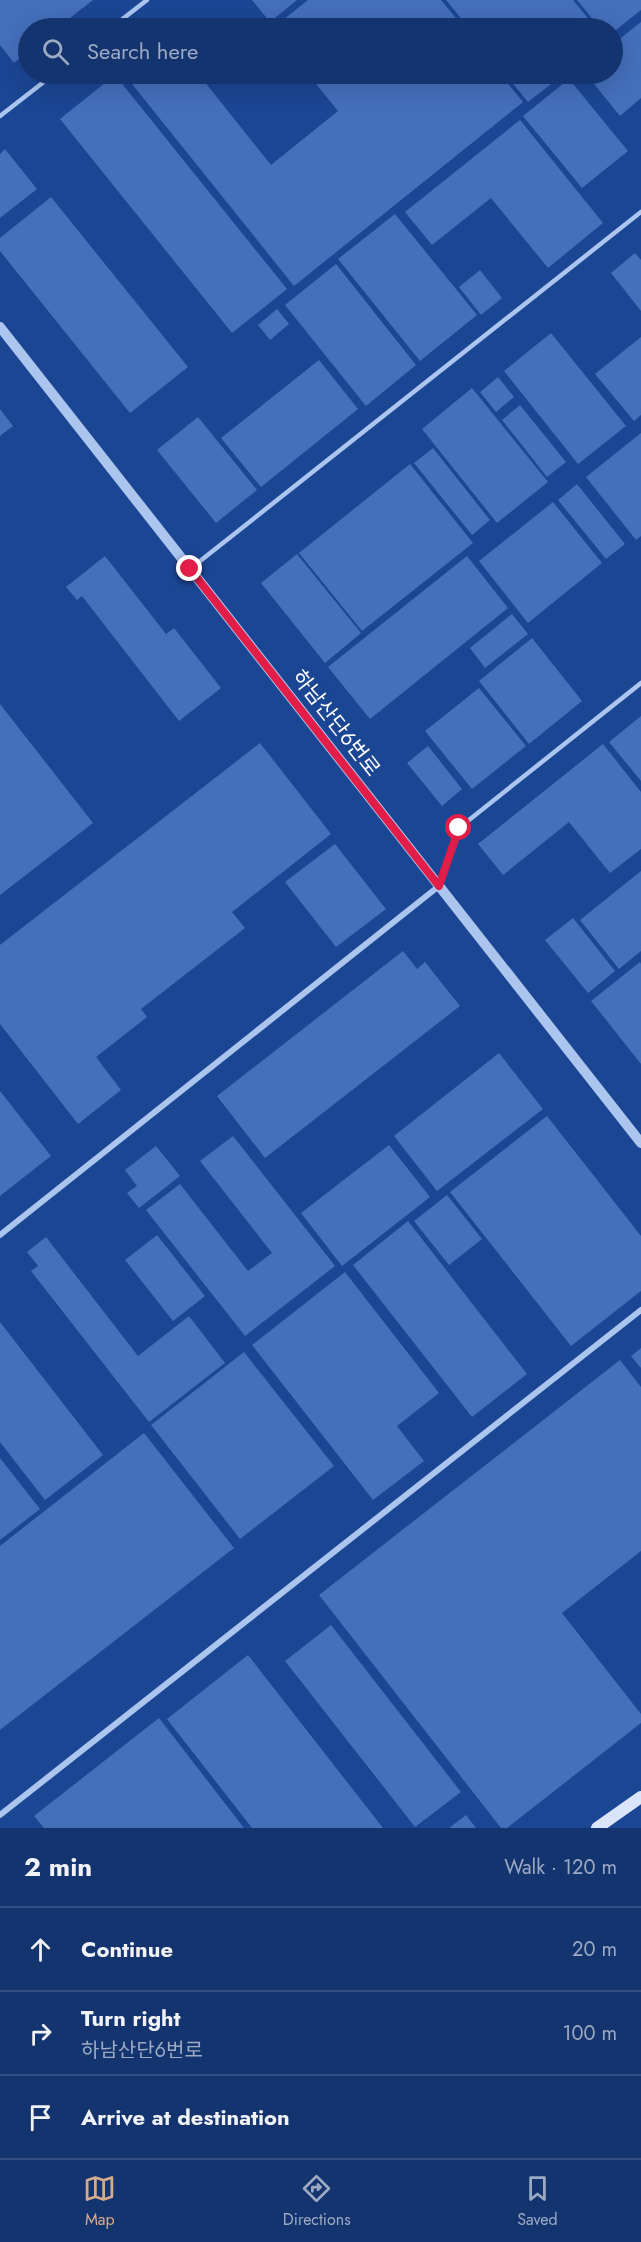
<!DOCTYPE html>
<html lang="en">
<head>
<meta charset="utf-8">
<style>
	:root { --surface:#14346f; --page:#1d3c74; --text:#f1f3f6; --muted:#9daac3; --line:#334f82; --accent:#d6ab8b }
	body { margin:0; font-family:Jost,"Noto Sans KR",sans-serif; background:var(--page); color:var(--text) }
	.stop { position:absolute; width:18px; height:18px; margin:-14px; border:4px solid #e11d48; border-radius:50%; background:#fff }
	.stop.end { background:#e11d48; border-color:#fff; box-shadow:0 2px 6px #0008 }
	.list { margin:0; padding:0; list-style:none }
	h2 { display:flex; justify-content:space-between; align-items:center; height:78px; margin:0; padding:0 24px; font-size:26px }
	h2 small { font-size:20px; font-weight:400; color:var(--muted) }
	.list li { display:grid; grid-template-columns:39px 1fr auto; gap:18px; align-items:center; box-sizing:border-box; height:84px; padding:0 24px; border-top:2px solid var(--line) }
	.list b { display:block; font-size:22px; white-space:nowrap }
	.list p { margin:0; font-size:20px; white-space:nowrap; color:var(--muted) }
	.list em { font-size:20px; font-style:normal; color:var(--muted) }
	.icon { flex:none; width:33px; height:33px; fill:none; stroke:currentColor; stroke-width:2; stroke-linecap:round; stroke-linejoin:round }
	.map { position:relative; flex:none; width:641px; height:1828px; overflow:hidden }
	.search { position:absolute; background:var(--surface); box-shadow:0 6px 24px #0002; left:18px; right:18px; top:18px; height:66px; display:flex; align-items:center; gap:15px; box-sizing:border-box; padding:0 21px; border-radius:33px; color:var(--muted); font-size:22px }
	.sheet { height:330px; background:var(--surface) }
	nav { display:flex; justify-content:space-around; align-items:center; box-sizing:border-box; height:84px; border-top:2px solid var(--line); background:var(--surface); font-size:16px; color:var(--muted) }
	nav a { display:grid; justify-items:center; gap:3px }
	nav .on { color:var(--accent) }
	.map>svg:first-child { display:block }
</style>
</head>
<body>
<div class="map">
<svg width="641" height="1828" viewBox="0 0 641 1828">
	<rect width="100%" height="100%" fill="#1b4694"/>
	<!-- building -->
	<path fill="#446fbb" d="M 0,0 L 93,0 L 57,28 L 28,28 L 28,51 L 14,63 L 0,45 Z
		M 252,0 L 297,0 L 270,22 Z
		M 308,0 L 441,0 L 464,28 L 273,28 Z
		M 446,0 L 573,0 L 596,28 L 469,28 Z
		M 577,0 L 641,0 L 641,10 L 612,33 L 612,28 L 600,28 Z
		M 641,22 L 641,98 L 620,116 L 586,74 L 612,74 L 612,45 Z
		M 124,74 L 213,74 L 204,81 L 271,165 L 338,111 L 308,74 L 500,74 L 523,102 L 294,286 Z
		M 505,74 L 564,74 L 528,102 Z
		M 115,75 L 287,289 L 232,333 L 60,119 Z
		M 569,79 L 628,151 L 582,188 L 523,116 Z
		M 520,120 L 603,223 L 548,268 L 491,198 L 432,245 L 405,212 Z
		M 5,149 L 37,189 L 0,218 L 0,154 Z
		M 51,197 L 188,367 L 130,413 L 0,251 L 0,238 Z
		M 395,214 L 477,315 L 420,361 L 338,259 Z
		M 635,253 L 641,260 L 641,311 L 611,273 Z
		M 336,264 L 416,365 L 366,406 L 285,305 Z
		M 480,270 L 502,298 L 481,315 L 459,287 Z
		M 277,309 L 289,324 L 270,340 L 258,325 Z
		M 551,333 L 626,426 L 578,464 L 504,371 Z
		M 641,337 L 641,415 L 634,421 L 595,374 Z
		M 319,360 L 358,409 L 261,487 L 221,438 Z
		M 498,377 L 514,397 L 496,412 L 480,392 Z
		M 472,388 L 548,482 L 497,523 L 422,429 Z
		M 520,405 L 566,462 L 547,477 L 502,420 Z
		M 0,409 L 13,426 L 0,436 Z
		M 198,417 L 257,490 L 216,523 L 157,450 Z
		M 641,433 L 641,536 L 636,540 L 586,477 Z
		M 433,448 L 490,520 L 472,535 L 414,463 Z
		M 410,464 L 473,543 L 362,631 L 299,553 Z
		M 577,484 L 625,544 L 606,559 L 558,500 Z
		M 553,502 L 602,563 L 528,623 L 479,561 Z
		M 297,554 L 361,633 L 325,663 L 261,583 Z
		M 105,556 L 166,634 L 174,628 L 221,688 L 179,721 L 82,596 L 77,600 L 66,587 Z
		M 467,556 L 508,608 L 370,719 L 328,667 Z
		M 512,614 L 528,634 L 485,668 L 470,648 Z
		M 532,638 L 582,701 L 529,744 L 479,681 Z
		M 479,688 L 526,746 L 472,789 L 425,731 Z
		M 0,704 L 93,823 L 0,895 Z
		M 641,716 L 641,781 L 609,742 Z
		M 260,743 L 331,834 L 232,912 L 245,928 L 141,1009 L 147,1017 L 96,1057 L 121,1090 L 78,1124 L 0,1024 L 0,945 Z
		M 603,744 L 641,792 L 641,849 L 610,873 L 569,822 L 503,875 L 478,844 Z
		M 428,746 L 462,789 L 442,806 L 407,763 Z
		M 335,844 L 386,909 L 336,947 L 285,882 Z
		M 641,871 L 641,951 L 619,969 L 580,920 Z
		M 573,918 L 615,971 L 588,993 L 545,940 Z
		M 403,951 L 417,969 L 425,962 L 460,1006 L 265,1158 L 217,1096 Z
		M 640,962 L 641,964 L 641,1064 L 591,1001 Z
		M 499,1053 L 543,1109 L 437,1191 L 394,1136 Z
		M 0,1091 L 51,1156 L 0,1196 Z
		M 547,1116 L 641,1236 L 641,1291 L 571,1346 L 450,1192 Z
		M 233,1136 L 335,1266 L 245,1336 L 146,1210 L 180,1184 L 248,1271 L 272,1253 L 200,1161 Z
		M 389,1145 L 430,1197 L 342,1266 L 301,1213 Z
		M 156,1146 L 180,1176 L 139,1208 L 127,1193 L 137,1186 L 125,1170 Z
		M 447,1195 L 482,1239 L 449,1265 L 414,1221 Z
		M 408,1221 L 527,1374 L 472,1417 L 353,1265 Z
		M 157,1235 L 205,1296 L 173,1321 L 125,1260 Z
		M 46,1237 L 138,1356 L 189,1316 L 225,1363 L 149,1422 L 31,1271 L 38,1266 L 27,1252 Z
		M 345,1272 L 439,1393 L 397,1426 L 424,1461 L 373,1500 L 252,1345 Z
		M 0,1322 L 103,1455 L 45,1500 L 0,1442 Z
		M 641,1348 L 641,1368 L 631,1356 Z
		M 244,1352 L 334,1466 L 240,1539 L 151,1425 Z
		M 620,1360 L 641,1387 L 641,1551 L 562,1613 L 641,1714 L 641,1723 L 507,1828 L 501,1828 L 319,1595 Z
		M 144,1433 L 234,1548 L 0,1730 L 0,1546 Z
		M 0,1458 L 40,1509 L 0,1540 Z
		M 331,1625 L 461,1792 L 415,1827 L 285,1661 Z
		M 248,1655 L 383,1828 L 252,1828 L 167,1719 Z
		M 159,1718 L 244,1828 L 44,1828 L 34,1816 Z
		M 466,1815 L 476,1828 L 449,1828 Z"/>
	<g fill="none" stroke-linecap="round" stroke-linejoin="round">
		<!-- service -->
		<path stroke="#acc5ef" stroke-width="4.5" d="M 111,28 L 147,0
			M 0,116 L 54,74
			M 190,569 L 641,212
			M 440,883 L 459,828 L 641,683"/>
		<!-- minor -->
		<path stroke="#acc5ef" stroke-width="6" d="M 0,1235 L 439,886
			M 0,1815 L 641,1310"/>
		<!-- tertiary -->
		<path stroke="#acc5ef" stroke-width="10" d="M 0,327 L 641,1143"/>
		<!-- secondary -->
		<path stroke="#dae5fb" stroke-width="12" d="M 597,1828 L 641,1797"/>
	</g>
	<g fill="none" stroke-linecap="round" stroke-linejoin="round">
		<!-- route -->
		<path stroke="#e11d48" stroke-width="8" d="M 190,569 L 439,886 L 459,828"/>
	</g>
	<g text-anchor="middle" stroke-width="5" stroke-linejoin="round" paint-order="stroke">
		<!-- street labels -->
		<g font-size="21" fill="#fff" stroke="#1b4694">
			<text transform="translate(336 723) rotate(52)" y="7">하남산단6번로</text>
		</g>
	</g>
</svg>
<div class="stop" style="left:459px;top:828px"></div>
<div class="stop end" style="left:190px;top:569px"></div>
<div class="search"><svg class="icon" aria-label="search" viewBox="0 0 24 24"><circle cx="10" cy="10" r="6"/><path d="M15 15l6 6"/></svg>Search here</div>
</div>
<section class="sheet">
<h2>2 min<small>Walk · 120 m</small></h2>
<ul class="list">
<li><svg class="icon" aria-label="ahead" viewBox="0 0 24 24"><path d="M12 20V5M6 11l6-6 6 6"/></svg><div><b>Continue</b></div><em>20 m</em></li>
<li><svg class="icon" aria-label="right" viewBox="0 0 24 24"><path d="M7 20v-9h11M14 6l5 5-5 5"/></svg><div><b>Turn right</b><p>하남산단6번로</p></div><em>100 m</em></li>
<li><svg class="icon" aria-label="arrive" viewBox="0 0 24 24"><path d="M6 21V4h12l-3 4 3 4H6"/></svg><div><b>Arrive at destination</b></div></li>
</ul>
</section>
<nav>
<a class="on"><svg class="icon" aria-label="map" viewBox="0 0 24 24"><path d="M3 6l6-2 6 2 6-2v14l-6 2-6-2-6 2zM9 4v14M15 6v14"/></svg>Map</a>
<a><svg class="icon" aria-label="directions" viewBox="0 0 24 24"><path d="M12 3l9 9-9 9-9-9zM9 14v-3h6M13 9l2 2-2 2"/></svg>Directions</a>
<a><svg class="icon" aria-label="saved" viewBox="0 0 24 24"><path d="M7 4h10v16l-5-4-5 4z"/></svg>Saved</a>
</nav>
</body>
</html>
